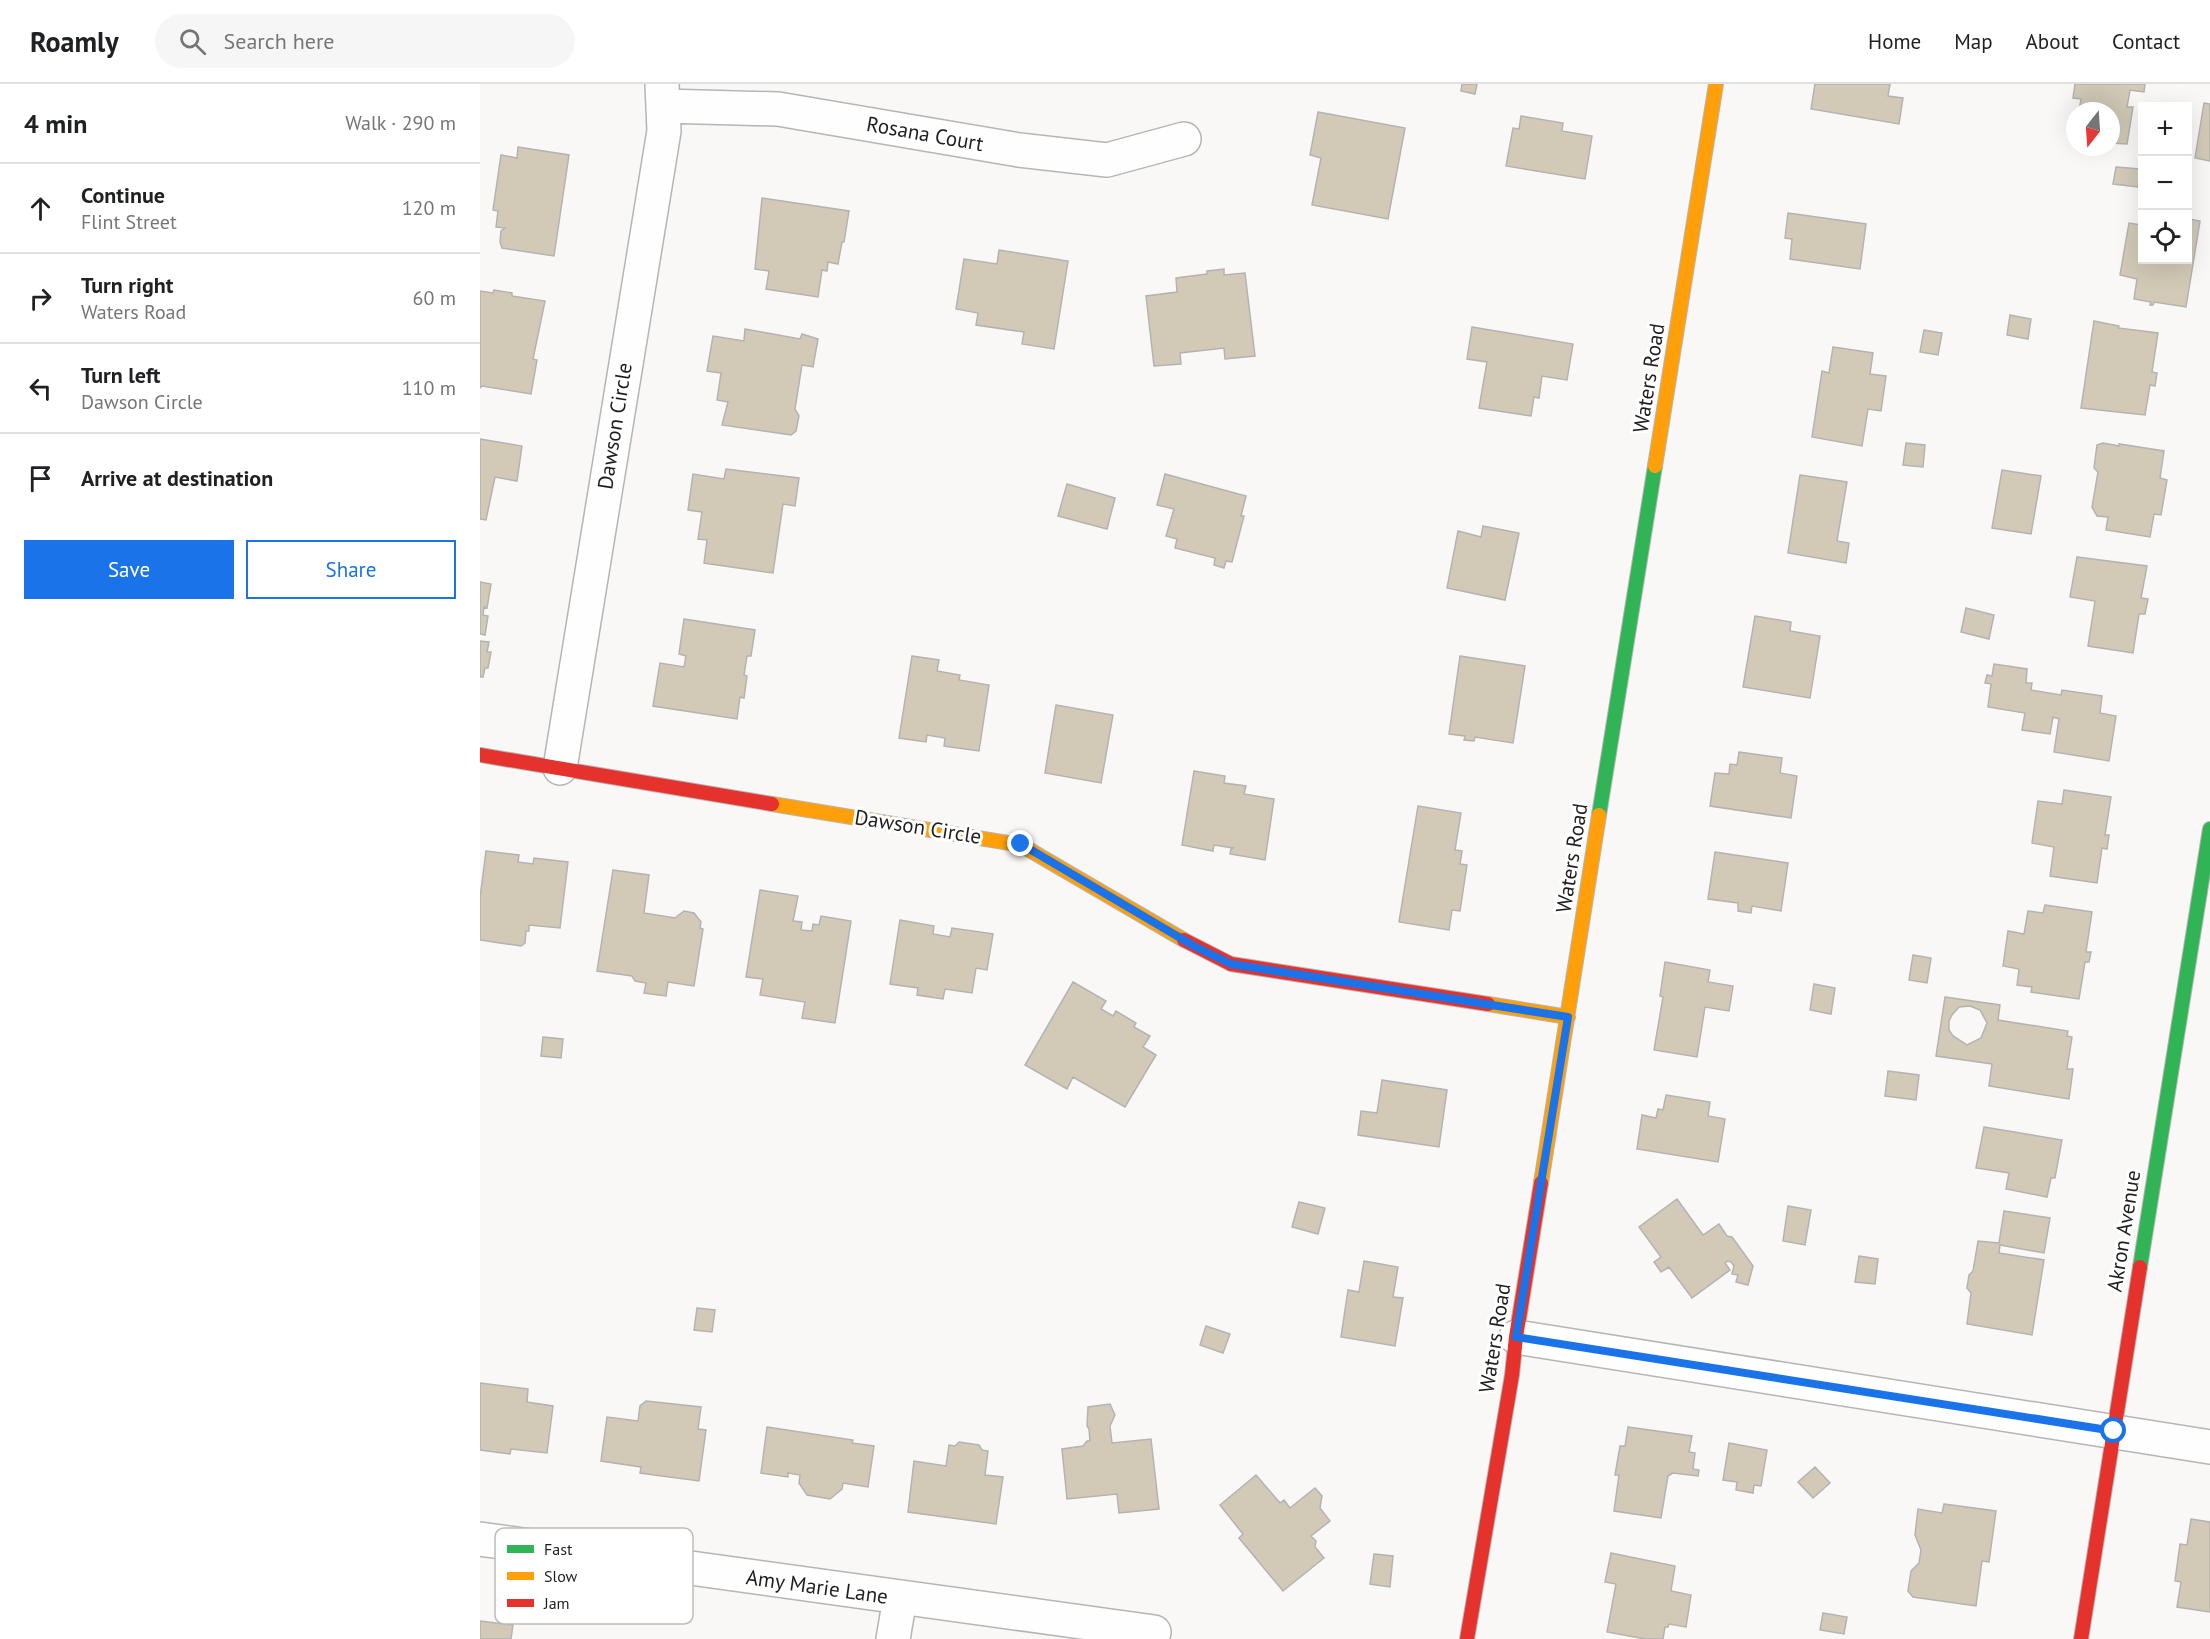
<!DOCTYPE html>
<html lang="en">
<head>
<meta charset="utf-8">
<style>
	:root { --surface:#fff; --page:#f6f6f6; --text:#202124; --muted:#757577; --line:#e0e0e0; --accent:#1a73e8 }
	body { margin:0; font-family:"PT Sans",sans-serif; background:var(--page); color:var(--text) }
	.controls { position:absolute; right:18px; top:18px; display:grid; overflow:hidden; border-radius:0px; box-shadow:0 6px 24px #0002 }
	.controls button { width:54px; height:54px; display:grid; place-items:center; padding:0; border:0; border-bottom:2px solid var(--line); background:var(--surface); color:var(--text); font:30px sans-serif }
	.compass { position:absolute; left:1586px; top:18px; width:54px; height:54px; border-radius:50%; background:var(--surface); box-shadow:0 6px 24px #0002; rotate:197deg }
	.stop { position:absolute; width:18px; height:18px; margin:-14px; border:4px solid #1a73e8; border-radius:50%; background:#fff }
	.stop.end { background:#1a73e8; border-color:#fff; box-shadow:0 2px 6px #0008 }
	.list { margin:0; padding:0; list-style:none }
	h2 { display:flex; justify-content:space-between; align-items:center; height:78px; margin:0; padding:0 24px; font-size:26px }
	h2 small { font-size:20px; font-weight:400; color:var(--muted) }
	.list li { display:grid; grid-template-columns:39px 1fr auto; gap:18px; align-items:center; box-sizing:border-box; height:90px; padding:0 24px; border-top:2px solid var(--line) }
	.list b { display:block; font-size:22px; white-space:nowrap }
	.list p { margin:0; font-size:20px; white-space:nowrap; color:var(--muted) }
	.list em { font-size:20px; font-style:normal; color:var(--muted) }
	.actions { display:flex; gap:12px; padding:18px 24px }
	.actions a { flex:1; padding:14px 0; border:2px solid var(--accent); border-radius:0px; text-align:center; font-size:21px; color:var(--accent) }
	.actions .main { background:var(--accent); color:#fff }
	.icon { flex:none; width:33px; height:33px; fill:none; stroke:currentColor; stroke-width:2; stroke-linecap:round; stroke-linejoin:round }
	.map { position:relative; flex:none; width:1730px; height:1555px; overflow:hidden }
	header { display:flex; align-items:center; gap:36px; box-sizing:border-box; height:84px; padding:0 30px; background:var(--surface); border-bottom:2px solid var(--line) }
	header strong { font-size:28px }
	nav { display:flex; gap:33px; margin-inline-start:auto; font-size:21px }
	.search { width:420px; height:54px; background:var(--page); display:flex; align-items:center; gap:15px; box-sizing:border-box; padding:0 21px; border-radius:33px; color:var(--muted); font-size:22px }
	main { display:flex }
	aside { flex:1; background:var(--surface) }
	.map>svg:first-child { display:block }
</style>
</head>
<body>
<header>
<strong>Roamly</strong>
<div class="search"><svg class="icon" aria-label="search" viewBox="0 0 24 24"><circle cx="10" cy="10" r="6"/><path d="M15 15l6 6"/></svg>Search here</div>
<nav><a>Home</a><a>Map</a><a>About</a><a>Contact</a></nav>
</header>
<main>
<aside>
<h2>4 min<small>Walk · 290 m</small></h2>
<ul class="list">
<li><svg class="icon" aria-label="ahead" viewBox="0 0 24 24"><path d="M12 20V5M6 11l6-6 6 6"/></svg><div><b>Continue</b><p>Flint Street</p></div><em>120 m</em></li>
<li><svg class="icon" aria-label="right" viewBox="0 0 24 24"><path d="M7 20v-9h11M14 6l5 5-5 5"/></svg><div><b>Turn right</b><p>Waters Road</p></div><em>60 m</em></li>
<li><svg class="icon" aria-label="left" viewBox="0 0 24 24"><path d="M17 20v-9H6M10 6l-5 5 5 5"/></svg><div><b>Turn left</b><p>Dawson Circle</p></div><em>110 m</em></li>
<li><svg class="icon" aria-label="arrive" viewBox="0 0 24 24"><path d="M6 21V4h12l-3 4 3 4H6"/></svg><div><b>Arrive at destination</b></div></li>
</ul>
<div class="actions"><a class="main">Save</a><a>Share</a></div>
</aside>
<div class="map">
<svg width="1730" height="1555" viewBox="0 0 1730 1555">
	<rect width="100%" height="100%" fill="#f9f8f6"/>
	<!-- building -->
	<path fill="#d2cab7" stroke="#b4b3b1" stroke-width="1.5" fill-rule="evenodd" d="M 982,0 L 997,0 L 995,10 L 981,7 Z
		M 1335,0 L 1410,0 L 1408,12 L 1423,14 L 1419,40 L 1331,25 Z
		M 1595,0 L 1665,0 L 1664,8 L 1650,6 L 1647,23 L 1653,23 L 1647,60 L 1631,59 L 1631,27 L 1599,27 L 1601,15 L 1593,14 Z
		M 1724,19 L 1730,20 L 1730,77 L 1715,74 Z
		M 838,28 L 925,44 L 908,135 L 832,121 L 841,74 L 830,71 Z
		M 1041,32 L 1083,39 L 1082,47 L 1112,52 L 1105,95 L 1026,82 L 1033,44 L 1039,45 Z
		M 38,63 L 89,71 L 74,172 L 22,164 L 20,158 L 21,147 L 25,144 L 16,143 L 18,127 L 13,126 L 21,71 L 37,74 Z
		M 1636,83 L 1660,85 L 1658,103 L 1633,100 Z
		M 282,114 L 369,127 L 364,158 L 362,158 L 358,180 L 348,178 L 347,187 L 342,186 L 338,213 L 286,205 L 289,187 L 275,185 Z
		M 1308,129 L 1386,140 L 1380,185 L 1310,175 L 1312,155 L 1305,154 Z
		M 1662,129 L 1662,176 L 1708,176 L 1708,135 L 1720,137 L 1706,223 L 1674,218 L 1673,221 L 1670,221 L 1671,218 L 1654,215 L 1657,195 L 1640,191 L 1649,139 L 1661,141 Z
		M 519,166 L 588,177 L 574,265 L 542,260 L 544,248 L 496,241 L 498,229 L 476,225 L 484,175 L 517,180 Z
		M 744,185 L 744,191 L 765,189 L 775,272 L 745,275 L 744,264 L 700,269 L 701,280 L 674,282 L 666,212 L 697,208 L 696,194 L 727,190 L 727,187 Z
		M 14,206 L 32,209 L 32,212 L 65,217 L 53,275 L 57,276 L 51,310 L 2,302 L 0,304 L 0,207 L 13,209 Z
		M 1530,231 L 1551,235 L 1548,255 L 1527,251 Z
		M 1614,237 L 1639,242 L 1638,244 L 1678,249 L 1672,288 L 1677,289 L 1675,302 L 1670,301 L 1665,331 L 1601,324 Z
		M 992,243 L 1093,260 L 1087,296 L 1062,292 L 1059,314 L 1054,313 L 1051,332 L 999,324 L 1007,278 L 987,275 Z
		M 265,245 L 320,255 L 322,250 L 338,255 L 333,283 L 322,281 L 315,325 L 319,332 L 316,347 L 311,351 L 242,341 L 248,318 L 237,316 L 241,289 L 227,287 L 233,252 L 264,257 Z
		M 1444,246 L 1462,249 L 1458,271 L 1440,268 Z
		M 1353,263 L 1393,269 L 1390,290 L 1406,292 L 1401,327 L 1388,325 L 1382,362 L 1332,353 L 1342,287 L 1349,289 Z
		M 0,355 L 42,362 L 37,397 L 15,393 L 6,436 L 0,435 Z
		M 1426,359 L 1445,361 L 1443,383 L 1423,381 Z
		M 1623,359 L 1639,362 L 1639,360 L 1684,367 L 1680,394 L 1687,396 L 1681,431 L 1674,430 L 1670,453 L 1626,446 L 1628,433 L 1617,432 L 1612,423 L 1618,388 L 1614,384 L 1617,361 Z
		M 246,385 L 319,394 L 315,422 L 303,420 L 293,489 L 224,479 L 227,456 L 218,455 L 222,428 L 208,426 L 213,390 L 244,395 Z
		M 1522,386 L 1561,392 L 1551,450 L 1512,444 Z
		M 685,390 L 766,412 L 761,432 L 764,432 L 752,478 L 746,477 L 744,484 L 734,481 L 735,474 L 695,464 L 697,455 L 686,452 L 694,425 L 677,421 Z
		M 1320,391 L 1367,398 L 1357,457 L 1369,459 L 1366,479 L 1308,469 Z
		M 587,400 L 635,414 L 627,445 L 578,432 Z
		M 1003,442 L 1039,449 L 1025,516 L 967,504 L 978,447 L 1001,453 Z
		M 1597,473 L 1667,482 L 1661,514 L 1668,515 L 1665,530 L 1659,530 L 1653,569 L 1608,562 L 1615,517 L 1590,513 Z
		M 0,498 L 11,500 L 7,524 L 4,523 L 3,531 L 8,532 L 5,551 L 0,550 Z
		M 1486,524 L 1514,531 L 1509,555 L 1481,548 Z
		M 1275,532 L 1311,538 L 1310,547 L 1340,552 L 1330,614 L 1263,603 Z
		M 204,535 L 275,546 L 271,572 L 267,572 L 264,591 L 267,592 L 264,614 L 260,613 L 257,635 L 173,622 L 180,579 L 204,583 L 206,572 L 199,570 Z
		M 0,557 L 9,558 L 7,568 L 11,568 L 8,584 L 5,584 L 3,593 L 0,593 Z
		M 432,572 L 459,576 L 457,587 L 480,591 L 479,596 L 509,601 L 499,667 L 464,662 L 465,654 L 447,651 L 446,658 L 419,654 Z
		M 980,572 L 1045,582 L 1033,659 L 995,653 L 994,657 L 984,656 L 985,652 L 969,650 Z
		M 1514,580 L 1547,585 L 1546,599 L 1552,599 L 1551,606 L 1581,611 L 1582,606 L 1622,612 L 1620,629 L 1636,632 L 1629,677 L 1574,668 L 1579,635 L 1573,633 L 1570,650 L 1542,646 L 1545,629 L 1508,623 L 1511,600 L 1505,599 L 1507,591 L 1512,592 Z
		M 576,621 L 633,631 L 621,699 L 565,689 Z
		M 1259,668 L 1302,674 L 1300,689 L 1317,692 L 1311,734 L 1230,722 L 1235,689 L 1249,690 L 1250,680 L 1257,681 Z
		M 714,687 L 745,692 L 744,699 L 766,702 L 764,710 L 794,715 L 785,776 L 750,770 L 751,765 L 753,764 L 734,761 L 733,767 L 702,761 Z
		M 1584,706 L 1631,713 L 1625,751 L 1629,751 L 1627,765 L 1622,764 L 1617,799 L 1570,792 L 1574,763 L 1552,759 L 1558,717 L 1582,720 Z
		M 938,722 L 981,729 L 975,766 L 982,767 L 980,780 L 987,781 L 980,827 L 972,826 L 969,846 L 919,838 Z
		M 6,767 L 39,771 L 38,778 L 53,780 L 54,774 L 88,778 L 80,844 L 49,841 L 49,847 L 46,847 L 45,859 L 41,862 L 0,856 L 0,814 Z
		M 1235,768 L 1308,779 L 1301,827 L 1272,822 L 1271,829 L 1258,827 L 1258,819 L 1228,815 Z
		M 133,786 L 169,791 L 164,829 L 195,834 L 204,827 L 214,829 L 221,838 L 220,844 L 223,845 L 214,902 L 188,898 L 186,912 L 164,909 L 166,899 L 155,897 L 152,892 L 117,887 Z
		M 280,806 L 318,812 L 313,837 L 322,838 L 321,846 L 332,847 L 333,840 L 339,841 L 341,832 L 371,837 L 355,939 L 322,934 L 325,918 L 280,911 L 283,895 L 266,893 Z
		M 1565,821 L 1612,828 L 1606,868 L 1611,868 L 1609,878 L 1605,878 L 1599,915 L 1551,908 L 1552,903 L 1537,901 L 1539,885 L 1523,882 L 1528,847 L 1544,850 L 1548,827 L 1563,829 Z
		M 420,836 L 454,842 L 453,850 L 470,853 L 472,844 L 513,850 L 507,886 L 496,884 L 492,909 L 465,905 L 463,915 L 437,911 L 438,904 L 410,900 Z
		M 1433,871 L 1451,874 L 1447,899 L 1429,896 Z
		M 1185,878 L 1230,886 L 1228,898 L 1253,902 L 1249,927 L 1225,923 L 1217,973 L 1174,966 L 1183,913 L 1180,912 Z
		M 593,898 L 626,917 L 621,925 L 633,932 L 636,927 L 656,939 L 654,943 L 670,952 L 663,963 L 676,971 L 645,1023 L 593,993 L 587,1005 L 545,981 Z
		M 1334,900 L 1355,904 L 1351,930 L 1330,926 Z
		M 1465,913 L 1520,921 L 1518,936 L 1588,947 L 1587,952 L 1592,953 L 1587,985 L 1593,985 L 1589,1015 L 1509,1002 L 1512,980 L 1456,972 ZM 1490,922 L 1500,926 L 1507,939 L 1501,954 L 1487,961 L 1473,952 L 1469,946 L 1469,937 L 1472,931 L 1479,923 Z
		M 63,953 L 83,955 L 81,974 L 61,972 Z
		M 1408,987 L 1439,991 L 1436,1016 L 1405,1012 Z
		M 902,996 L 967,1006 L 959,1063 L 878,1051 L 881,1027 L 897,1029 Z
		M 1186,1011 L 1230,1018 L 1228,1032 L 1245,1035 L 1238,1078 L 1157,1065 L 1162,1031 L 1176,1034 L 1178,1025 L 1183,1026 Z
		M 1504,1043 L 1582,1056 L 1575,1094 L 1571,1094 L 1567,1113 L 1526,1105 L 1529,1089 L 1496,1084 Z
		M 1197,1115 L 1223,1151 L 1239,1140 L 1247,1152 L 1252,1153 L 1273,1182 L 1268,1201 L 1256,1198 L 1258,1191 L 1252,1190 L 1254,1182 L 1251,1178 L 1247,1177 L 1245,1179 L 1250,1186 L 1212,1214 L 1189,1183 L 1181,1188 L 1174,1178 L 1181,1173 L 1159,1143 Z
		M 819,1118 L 845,1124 L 838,1150 L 812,1143 Z
		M 1308,1122 L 1331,1126 L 1325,1161 L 1303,1157 Z
		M 1524,1127 L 1570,1134 L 1564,1169 L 1520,1161 L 1519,1169 L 1564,1176 L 1552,1251 L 1487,1240 L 1491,1209 L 1487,1204 L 1489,1191 L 1493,1187 L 1498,1157 L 1519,1159 Z
		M 1379,1172 L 1398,1175 L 1395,1200 L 1375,1198 Z
		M 884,1177 L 918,1183 L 913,1213 L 923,1214 L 915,1262 L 861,1253 L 868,1206 L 879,1208 Z
		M 217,1224 L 235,1226 L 232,1248 L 214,1246 Z
		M 726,1242 L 750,1250 L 743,1269 L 720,1261 Z
		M 0,1299 L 48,1305 L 47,1318 L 73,1322 L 67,1369 L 31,1365 L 30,1370 L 0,1366 Z
		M 166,1317 L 221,1323 L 218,1345 L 226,1346 L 219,1397 L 160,1389 L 161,1383 L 121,1377 L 127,1333 L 158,1337 L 160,1322 Z
		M 630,1320 L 635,1331 L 630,1342 L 632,1359 L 671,1355 L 679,1425 L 639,1429 L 637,1410 L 587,1415 L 582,1365 L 603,1362 L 607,1357 L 610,1357 L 609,1345 L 607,1342 L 608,1323 Z
		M 287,1343 L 373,1356 L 372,1359 L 394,1362 L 388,1403 L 363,1399 L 362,1405 L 350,1415 L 327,1411 L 319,1399 L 320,1391 L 308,1389 L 308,1393 L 281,1389 Z
		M 1148,1343 L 1212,1352 L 1209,1368 L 1215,1369 L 1213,1385 L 1219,1386 L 1218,1392 L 1193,1389 L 1188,1392 L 1181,1434 L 1134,1427 L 1139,1391 L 1135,1391 L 1140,1362 L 1145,1362 Z
		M 479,1358 L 499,1361 L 502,1366 L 508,1367 L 505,1391 L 523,1393 L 516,1440 L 428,1428 L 434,1377 L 466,1382 L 469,1361 L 475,1362 Z
		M 1249,1359 L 1287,1366 L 1281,1402 L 1274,1401 L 1273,1409 L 1256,1406 L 1257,1398 L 1243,1396 Z
		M 1335,1383 L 1350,1399 L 1333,1414 L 1318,1398 Z
		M 776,1391 L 800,1419 L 804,1416 L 810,1424 L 835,1404 L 842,1412 L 840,1424 L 850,1437 L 831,1452 L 836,1457 L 835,1463 L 844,1474 L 803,1507 L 759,1454 L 763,1450 L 740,1421 Z
		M 1464,1420 L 1516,1427 L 1509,1478 L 1502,1477 L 1496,1522 L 1433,1513 L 1428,1507 L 1431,1487 L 1439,1479 L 1441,1466 L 1435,1451 L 1438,1425 L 1462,1429 Z
		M 1711,1435 L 1730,1438 L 1730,1528 L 1697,1523 L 1701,1498 L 1695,1497 L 1700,1460 L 1707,1461 Z
		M 1131,1469 L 1195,1482 L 1191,1507 L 1211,1511 L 1206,1543 L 1189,1540 L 1188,1543 L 1185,1543 L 1183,1555 L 1165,1555 L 1127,1548 L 1136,1500 L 1125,1498 Z
		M 894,1470 L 913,1472 L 910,1503 L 890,1500 Z
		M 1343,1529 L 1367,1533 L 1364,1550 L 1340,1546 Z
		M 0,1537 L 33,1541 L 31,1555 L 0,1555 Z"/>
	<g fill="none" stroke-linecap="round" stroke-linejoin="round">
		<defs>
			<path id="street" d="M 183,22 L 298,25 L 539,66 L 627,76 L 704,55
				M 80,684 L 184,47 L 182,0
				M 1036,1253 L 1730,1363
				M 0,1455 L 674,1548
				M 413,1555 L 420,1514"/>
			<path id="fast" d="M 1119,731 L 1175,382
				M 1660,1183 L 1730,745"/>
			<path id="slow" d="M 1175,382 L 1236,0
				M 292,720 L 541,761 L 704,856
				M 1008,920 L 1088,933
				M 1061,1099 L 1119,731"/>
			<path id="jam" d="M 0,671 L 292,720
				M 704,856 L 751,880 L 1008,920
				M 987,1555 L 1032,1291 L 1036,1253 L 1061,1099
				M 1601,1555 L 1660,1183"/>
		</defs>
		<!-- street casing -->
		<use href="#street" stroke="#b6b5b4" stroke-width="36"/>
		<!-- fast casing -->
		<use href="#fast" stroke="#b6b5b4" stroke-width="16"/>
		<!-- slow casing -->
		<use href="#slow" stroke="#b6b5b4" stroke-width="16"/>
		<!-- jam casing -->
		<use href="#jam" stroke="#b6b5b4" stroke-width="16"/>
		<!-- street -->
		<use href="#street" stroke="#fefefe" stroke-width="33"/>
		<!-- fast -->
		<use href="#fast" stroke="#30b455" stroke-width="14"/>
		<!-- slow -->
		<use href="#slow" stroke="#ff9f0a" stroke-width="14"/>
		<!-- jam -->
		<use href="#jam" stroke="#e5322d" stroke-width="14"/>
	</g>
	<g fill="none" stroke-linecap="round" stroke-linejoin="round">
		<!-- route -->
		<path stroke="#1a73e8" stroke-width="8" d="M 541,760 L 714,862 L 751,880 L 1088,933 L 1036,1253 L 1634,1347"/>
	</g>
	<g text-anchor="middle" stroke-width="6" stroke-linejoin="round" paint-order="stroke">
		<!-- street labels -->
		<g font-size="21" fill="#1f1e1d" stroke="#fff">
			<text transform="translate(445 50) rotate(10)" y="7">Rosana Court</text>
			<text transform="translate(1169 294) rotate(-81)" y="7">Waters Road</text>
			<text transform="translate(135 342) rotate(-81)" y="7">Dawson Circle</text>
			<text transform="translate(438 743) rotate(9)" y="7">Dawson Circle</text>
			<text transform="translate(1092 774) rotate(-81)" y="7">Waters Road</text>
			<text transform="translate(1644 1147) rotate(-81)" y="7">Akron Avenue</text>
			<text transform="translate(1015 1254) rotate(-81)" y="7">Waters Road</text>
			<text transform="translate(337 1503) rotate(8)" y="7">Amy Marie Lane</text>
		</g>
	</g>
	<!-- legend -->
	<rect x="15" y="1444" width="198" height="96" rx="9" fill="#fff" stroke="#bcbcbb" stroke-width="1.5"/>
	<rect x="27" y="1461" width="27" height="8" fill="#30b455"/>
	<rect x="27" y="1488" width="27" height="8" fill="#ff9f0a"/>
	<rect x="27" y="1515" width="27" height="8" fill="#e5322d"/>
	<g font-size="16" fill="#1f1e1d">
		<text x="64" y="1471">Fast</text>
		<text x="64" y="1498">Slow</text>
		<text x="64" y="1525">Jam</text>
	</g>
</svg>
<div class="controls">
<button>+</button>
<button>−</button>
<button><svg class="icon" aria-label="locate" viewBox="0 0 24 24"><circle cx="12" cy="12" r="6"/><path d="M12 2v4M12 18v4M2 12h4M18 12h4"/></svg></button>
</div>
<svg class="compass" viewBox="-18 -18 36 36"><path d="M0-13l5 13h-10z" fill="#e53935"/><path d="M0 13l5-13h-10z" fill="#757577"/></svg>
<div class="stop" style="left:1634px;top:1347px"></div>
<div class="stop end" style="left:541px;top:760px"></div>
</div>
</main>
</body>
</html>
